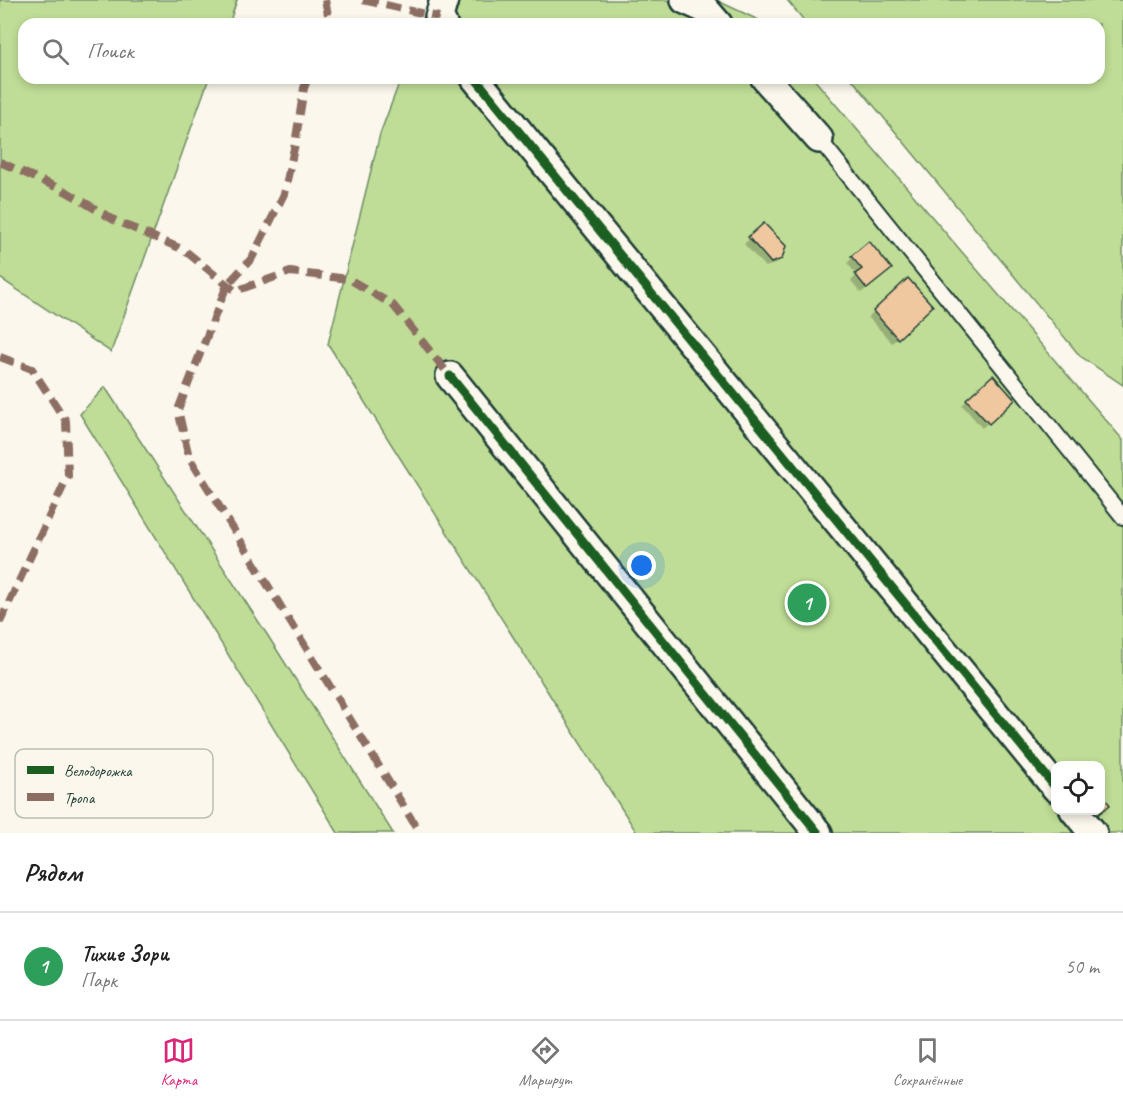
<!DOCTYPE html>
<html lang="ru">
<head>
<meta charset="utf-8">
<style>
	:root { --surface:#fff; --page:#f6f6f6; --text:#222; --muted:#767676; --line:#e0e0e0; --accent:#db2777 }
	body { margin:0; font-family:Caveat,sans-serif; background:var(--page); color:var(--text) }
	.controls { position:absolute; right:18px; bottom:18px; display:grid; overflow:hidden; border-radius:12px; box-shadow:0 3px 9px #0003 }
	.controls button { width:54px; height:54px; display:grid; place-items:center; padding:0; border:0; border-bottom:2px solid var(--line); background:var(--surface); color:var(--text); font:30px sans-serif }
	.you { position:absolute; left:642px; top:566px; width:21px; height:21px; margin:-15px; border:4px solid #fff; border-radius:50%; background:#1a73e8; box-shadow:0 0 0 9px #1a73e833 }
	.badge { display:grid; place-items:center; width:39px; height:39px; border-radius:50%; background:var(--accent); color:#fff; font-size:20px; font-weight:700 }
	.pin { position:absolute; translate:-50% -50%; border:3px solid #fff; box-shadow:0 2px 6px #0006 }
	.list { margin:0; padding:0; list-style:none }
	h2 { display:flex; justify-content:space-between; align-items:center; height:78px; margin:0; padding:0 24px; font-size:26px }
	h2 small { font-size:20px; font-weight:400; color:var(--muted) }
	.list li { display:grid; grid-template-columns:39px 1fr auto; gap:18px; align-items:center; box-sizing:border-box; height:108px; padding:0 24px; border-top:2px solid var(--line) }
	.list b { display:block; font-size:22px; white-space:nowrap }
	.list p { margin:0; font-size:20px; white-space:nowrap; color:var(--muted) }
	.list em { font-size:20px; font-style:normal; color:var(--muted) }
	.icon { flex:none; width:33px; height:33px; fill:none; stroke:currentColor; stroke-width:2; stroke-linecap:round; stroke-linejoin:round }
	.map { position:relative; flex:none; width:1123px; height:833px; overflow:hidden }
	.search { position:absolute; background:var(--surface); box-shadow:0 3px 9px #0003; left:18px; right:18px; top:18px; height:66px; display:flex; align-items:center; gap:15px; box-sizing:border-box; padding:0 21px; border-radius:18px; color:var(--muted); font-size:22px }
	.sheet { height:186px; background:var(--surface) }
	nav { display:flex; justify-content:space-around; align-items:center; box-sizing:border-box; height:84px; border-top:2px solid var(--line); background:var(--surface); font-size:16px; color:var(--muted) }
	nav a { display:grid; justify-items:center; gap:3px }
	nav .on { color:var(--accent) }
	.map>svg:first-child { display:block }
</style>
</head>
<body>
<div class="map">
<svg width="1123" height="833" viewBox="0 0 1123 833">
	<rect width="100%" height="100%" fill="#fbf7ec"/>
	<filter id="ink" filterUnits="userSpaceOnUse"><feTurbulence type="fractalNoise" baseFrequency=".0167" numOctaves="2"/><feDisplacementMap in="SourceGraphic" scale="12" xChannelSelector="R" yChannelSelector="G"/><feConvolveMatrix kernelMatrix="1 2 1 2 8 2 1 2 1" color-interpolation-filters="sRGB"/></filter>
	<g filter="url(#ink)">
		<!-- green -->
		<path fill="#bfdd96" stroke="#6f8d65" stroke-width="1.5" fill-rule="evenodd" d="M 0,0 L 237,0 L 229,24 L 24,24 L 24,78 L 209,78 L 111,352 L 0,278 Z
			M 429,0 L 716,0 L 767,24 L 421,24 Z
			M 787,0 L 1123,0 L 1123,385 L 1080,356 L 851,78 L 1099,78 L 1099,24 L 807,24 Z
			M 401,78 L 813,78 L 1123,440 L 1123,833 L 637,833 L 328,344 L 380,134 ZM 1056,766 L 1100,766 L 1100,810 L 1056,810 Z
			M 105,387 L 268,636 L 393,833 L 338,833 L 80,414 Z"/>
		<!-- shadow -->
		<path fill="#0003" d="M 764,225 L 781,258 L 775,264 L 765,267 L 744,244 Z
			M 869,243 L 884,274 L 861,293 L 851,281 L 857,275 L 847,263 Z
			M 908,280 L 931,306 L 892,343 L 868,317 Z
			M 993,377 L 1008,405 L 982,428 L 962,405 Z"/>
		<!-- building -->
		<path fill="#f0c8a0" stroke="#1f3d34" stroke-width="1.5" d="M 764,223 L 786,246 L 782,259 L 771,263 L 748,237 Z
			M 869,241 L 892,269 L 867,289 L 855,274 L 862,269 L 851,256 Z
			M 908,278 L 933,306 L 898,339 L 873,311 Z
			M 993,375 L 1015,400 L 989,424 L 966,399 Z
			M 1100,793 L 1110,805 L 1096,816 L 1092,810 L 1100,810 Z"/>
		<g fill="none" stroke-linecap="round" stroke-linejoin="round">
			<defs>
				<path id="lane" d="M 819,139 L 1123,517"/>
				<path id="street" d="M 685,0 L 705,9 L 718,24
					M 443,24 L 439,17 L 444,0
					M 475,78 L 1056,788
					M 765,78 L 819,139
					M 450,376 L 818,833
					M 1074,810 L 1093,833"/>
			</defs>
			<!-- lane casing -->
			<use href="#lane" stroke="#1f3d34" stroke-width="18"/>
			<!-- street casing -->
			<use href="#street" stroke="#1f3d34" stroke-width="32"/>
			<!-- lane -->
			<use href="#lane" stroke="#fbf7ec" stroke-width="14"/>
			<!-- street -->
			<use href="#street" stroke="#fbf7ec" stroke-width="27"/>
			<!-- quiet -->
			<path stroke="#8d6e63" stroke-width="8" stroke-dasharray="15 8" stroke-linecap="butt" d="M 325,0 L 330,24
				M 363,0 L 439,17
				M 308,78 L 304,88 L 295,144 L 284,194 L 252,258 L 227,285 L 178,410 L 189,457 L 420,833
				M 0,162 L 67,192 L 114,220 L 184,250 L 235,291 L 290,272 L 349,279 L 393,305 L 450,376
				M 0,357 L 32,369 L 66,421 L 68,476 L 0,622"/>
			<defs>
				<path id="cycleway" d="M 475,78 L 1056,788
					M 450,376 L 818,833"/>
			</defs>
			<!-- cycleway casing -->
			<use href="#cycleway" stroke="#fbf7ec" stroke-width="13"/>
			<!-- cycleway -->
			<use href="#cycleway" stroke="#1b5e20" stroke-width="9"/>
		</g>
	</g>
	<!-- legend -->
	<rect x="15" y="749" width="198" height="69" rx="9" fill="#fbf7ec" stroke="#b9bfb5" stroke-width="1.5"/>
	<rect x="27" y="766" width="27" height="8" fill="#1b5e20"/>
	<rect x="27" y="793" width="27" height="8" fill="#8d6e63"/>
	<g font-size="16" fill="#1f3d34">
		<text x="64" y="776">Велодорожка</text>
		<text x="64" y="803">Тропа</text>
	</g>
</svg>
<div class="controls">
<button><svg class="icon" aria-label="locate" viewBox="0 0 24 24"><circle cx="12" cy="12" r="6"/><path d="M12 2v4M12 18v4M2 12h4M18 12h4"/></svg></button>
</div>
<div class="you"></div>
<div class="pin badge" style="left:807px;top:603px;background:#2e9e5b">1</div>
<div class="search"><svg class="icon" aria-label="search" viewBox="0 0 24 24"><circle cx="10" cy="10" r="6"/><path d="M15 15l6 6"/></svg>Поиск</div>
</div>
<section class="sheet">
<h2>Рядом<small></small></h2>
<ul class="list">
<li><span class="badge" style="background:#2e9e5b">1</span><div><b>Тихие Зори</b><p>Парк</p></div><em>50 m</em></li>
</ul>
</section>
<nav>
<a class="on"><svg class="icon" aria-label="map" viewBox="0 0 24 24"><path d="M3 6l6-2 6 2 6-2v14l-6 2-6-2-6 2zM9 4v14M15 6v14"/></svg>Карта</a>
<a><svg class="icon" aria-label="directions" viewBox="0 0 24 24"><path d="M12 3l9 9-9 9-9-9zM9 14v-3h6M13 9l2 2-2 2"/></svg>Маршрут</a>
<a><svg class="icon" aria-label="saved" viewBox="0 0 24 24"><path d="M7 4h10v16l-5-4-5 4z"/></svg>Сохранённые</a>
</nav>
</body>
</html>
